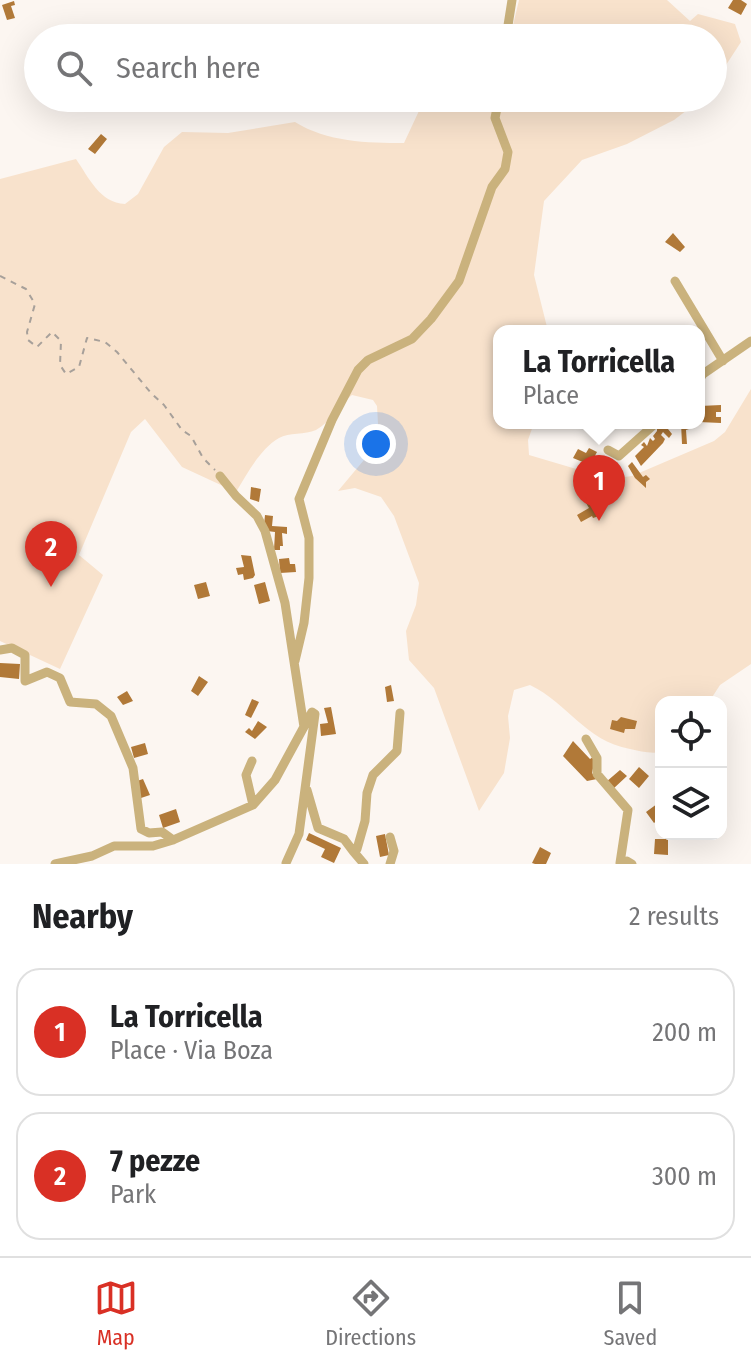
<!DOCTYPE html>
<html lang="en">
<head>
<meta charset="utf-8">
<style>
	:root { --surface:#fff; --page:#f2f2f2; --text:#202124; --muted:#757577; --line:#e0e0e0; --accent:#d93025 }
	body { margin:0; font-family:"Fira Sans Condensed",sans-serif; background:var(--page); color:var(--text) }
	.controls { position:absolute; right:24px; bottom:24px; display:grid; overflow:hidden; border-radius:16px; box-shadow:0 8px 32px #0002 }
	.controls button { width:72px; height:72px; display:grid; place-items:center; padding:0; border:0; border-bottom:2px solid var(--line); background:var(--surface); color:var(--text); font:40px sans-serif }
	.you { position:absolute; left:376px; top:444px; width:28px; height:28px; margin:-20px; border:6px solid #fff; border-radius:50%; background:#1a73e8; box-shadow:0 0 0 12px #1a73e833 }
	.badge { display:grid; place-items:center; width:52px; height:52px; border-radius:50%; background:var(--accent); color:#fff; font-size:26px; font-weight:700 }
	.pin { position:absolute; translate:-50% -66px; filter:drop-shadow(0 2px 4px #0008) }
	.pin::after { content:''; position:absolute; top:42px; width:28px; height:24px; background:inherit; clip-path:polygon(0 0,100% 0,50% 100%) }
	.popup { position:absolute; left:493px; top:325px; width:212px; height:104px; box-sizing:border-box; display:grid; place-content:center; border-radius:16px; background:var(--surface); filter:drop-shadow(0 2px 6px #0005); font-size:26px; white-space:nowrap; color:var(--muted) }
	.popup b { font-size:30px; color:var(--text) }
	.popup::after { content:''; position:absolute; left:50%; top:100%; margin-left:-16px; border:16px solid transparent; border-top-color:var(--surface) }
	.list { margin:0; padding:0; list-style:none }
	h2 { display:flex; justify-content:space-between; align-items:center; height:104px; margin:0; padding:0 32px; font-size:34px }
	h2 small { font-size:26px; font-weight:400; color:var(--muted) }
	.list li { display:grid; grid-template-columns:52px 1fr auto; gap:24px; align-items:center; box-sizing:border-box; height:128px; margin:0 16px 16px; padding:0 16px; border:2px solid var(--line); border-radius:24px }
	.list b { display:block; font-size:30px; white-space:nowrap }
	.list p { margin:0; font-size:26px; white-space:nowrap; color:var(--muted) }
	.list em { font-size:26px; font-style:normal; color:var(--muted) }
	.icon { flex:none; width:44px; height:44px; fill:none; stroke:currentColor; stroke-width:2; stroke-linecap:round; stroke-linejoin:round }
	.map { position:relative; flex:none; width:751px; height:864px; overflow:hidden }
	.search { position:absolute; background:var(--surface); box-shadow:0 8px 32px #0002; left:24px; right:24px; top:24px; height:88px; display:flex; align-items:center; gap:20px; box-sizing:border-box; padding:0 28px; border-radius:44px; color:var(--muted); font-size:30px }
	.sheet { height:392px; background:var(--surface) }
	nav { display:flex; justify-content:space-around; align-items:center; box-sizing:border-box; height:112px; border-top:2px solid var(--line); background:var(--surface); font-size:22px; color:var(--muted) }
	nav a { display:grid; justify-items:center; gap:4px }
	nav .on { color:var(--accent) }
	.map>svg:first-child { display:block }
</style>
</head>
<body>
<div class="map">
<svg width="751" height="864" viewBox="0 0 751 864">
	<rect width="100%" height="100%" fill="#fcf6f1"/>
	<!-- green -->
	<path fill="#f8e2cc" d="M 519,0 L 667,0 L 690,21 L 698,14 L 735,24 L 741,42 L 713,85 L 713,38 L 510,38 Z
		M 425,98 L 703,98 L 674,120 L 627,144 L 582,160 L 544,201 L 534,275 L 548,331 L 499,331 L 499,423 L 534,423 L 528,440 L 529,455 L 610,479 L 632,476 L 714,441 L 725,432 L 751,389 L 751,664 L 720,685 L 709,702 L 661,702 L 661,752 C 650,754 640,751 630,749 C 584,740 569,704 530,685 L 514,690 L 508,716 L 510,738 L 504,773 L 479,811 L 434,688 L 409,660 L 406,631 L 416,605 L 419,583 L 394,516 L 381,497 L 355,488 L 338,491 L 379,442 L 377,406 L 373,400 L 352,395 C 339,405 331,422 316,430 C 305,435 289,432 279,438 C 260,449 247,474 236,492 L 182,467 L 145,419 L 131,432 L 79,555 L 103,575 L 60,669 L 0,641 L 0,179 L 76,159 C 89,178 100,203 125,204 L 138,194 L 164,147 L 182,132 L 228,133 L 295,122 C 327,142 367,143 404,143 Z"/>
	<!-- building -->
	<path fill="#b17938" d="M 733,0 L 741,0 L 747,4 L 741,15 L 728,8 Z
		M 14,1 L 15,5 L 11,6 L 15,18 L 7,20 L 2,5 Z
		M 101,134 L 107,139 L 95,154 L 88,149 Z
		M 673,233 L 685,247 L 680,252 L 665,242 Z
		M 721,405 L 721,412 L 716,412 L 716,417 L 721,417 L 721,423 L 699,422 L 700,406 Z
		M 681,423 L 700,423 L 700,425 L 688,426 L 689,429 L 686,430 L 687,444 L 682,444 Z
		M 664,424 L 672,434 L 669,438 L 663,432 L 661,435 L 665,439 L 663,443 L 641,466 L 635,456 L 644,447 L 641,445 L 644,442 L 647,446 L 650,438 L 653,441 L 655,439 L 653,436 L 657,431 L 657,425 L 659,429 Z
		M 589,448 L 597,452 L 590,465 L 573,458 L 578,449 L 586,453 Z
		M 632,462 L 643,477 L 646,475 L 650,479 L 646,482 L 646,488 L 635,478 L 628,466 Z
		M 251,487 L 261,489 L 259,502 L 250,499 Z
		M 593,498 L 602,515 L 593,518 L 592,516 L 581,522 L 577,515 L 589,508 L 586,503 Z
		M 265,515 L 273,516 L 272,526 L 287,527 L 287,534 L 282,533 L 283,546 L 280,546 L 280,550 L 274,550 L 275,532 L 267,531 L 264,525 Z
		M 241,555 L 251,556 L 255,575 L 253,578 L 244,580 L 243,574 L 238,575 L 236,568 L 244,567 Z
		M 289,558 L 290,564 L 295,564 L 296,572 L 280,573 L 279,559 Z
		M 206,582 L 210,596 L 198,599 L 194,585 Z
		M 265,582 L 270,601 L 259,604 L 254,585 Z
		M 0,663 L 20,664 L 19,679 L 0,677 Z
		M 199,676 L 208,682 L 198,696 L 191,691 Z
		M 391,685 L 394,701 L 387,702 L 385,687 Z
		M 127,691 L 133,701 L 123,705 L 117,697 Z
		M 252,699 L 259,702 L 251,718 L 245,715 Z
		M 331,707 L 336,734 L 321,736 L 320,724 L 328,723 L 324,708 Z
		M 621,717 L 637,721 L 635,729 L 625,729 L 624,733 L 610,729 L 612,720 L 617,721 Z
		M 258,721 L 267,727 L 255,739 L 245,732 L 249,728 L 252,731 Z
		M 573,741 L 590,759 L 593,757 L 595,759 L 592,773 L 597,779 L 587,781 L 563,756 Z
		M 145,743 L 148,754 L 134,758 L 131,747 Z
		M 639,767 L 649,776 L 639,788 L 629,779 Z
		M 620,770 L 627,776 L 613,789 L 606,782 Z
		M 143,779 L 150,795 L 141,798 L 137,781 Z
		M 661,801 L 661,817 L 654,823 L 646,812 Z
		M 176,809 L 180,822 L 163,828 L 159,815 Z
		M 309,833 L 341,848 L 334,863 L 321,857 L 325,849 L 306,840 Z
		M 385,834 L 389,855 L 380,857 L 376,836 Z
		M 655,839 L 668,839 L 668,855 L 654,854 Z
		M 540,847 L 551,853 L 546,864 L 535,864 L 532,863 Z"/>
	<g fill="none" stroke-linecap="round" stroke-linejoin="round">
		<!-- path -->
		<path stroke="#a7a09a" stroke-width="2" stroke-dasharray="6 6" stroke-linecap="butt" d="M 0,276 L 26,289 L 35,304 L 27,332 L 28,340 L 37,347 L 52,332 L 61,341 L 60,365 L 66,374 L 79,367 L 87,338 L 105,342 L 117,352 L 151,393 L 164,405 L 182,430 L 191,436 L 203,458 L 215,470"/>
		<!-- minor -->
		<path stroke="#cab27d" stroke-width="9" d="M 506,38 L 512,0
			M 675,281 L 723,361
			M 699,380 L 703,374 L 751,341
			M 608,450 L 619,456 L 656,423
			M 220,476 L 236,496 L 257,516 L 265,531 L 285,603 L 304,727
			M 0,650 L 12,648 L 25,655 L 25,681 L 47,672 L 60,678 L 70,702 L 96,704 L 111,716 L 133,768 L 141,829 L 149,833 L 162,832 L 173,840
			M 295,661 L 304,623 L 309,578 L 309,538 L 299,499 L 332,420 L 358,370 L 368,360 L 412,339 L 431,319 L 459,281 L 492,187 L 505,169 L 508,152 L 495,118 L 499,98
			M 586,739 L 597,758 L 597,774 L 628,810 L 620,863
			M 252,761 L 246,775 L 253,805
			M 307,790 L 318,828 L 344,839 L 353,851 L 357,849 L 365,821 L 367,793 L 373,775 L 397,751 L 400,713
			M 390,837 L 394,851 L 390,864
			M 353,851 L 364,864
			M 55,864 L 92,856 L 114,846 L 153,846 L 173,840 L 253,805 L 275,780 L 312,712 L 315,714 L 299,834 L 286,863
			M 620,864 L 627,861 L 632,864"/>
	</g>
</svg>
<div class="controls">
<button><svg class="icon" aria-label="locate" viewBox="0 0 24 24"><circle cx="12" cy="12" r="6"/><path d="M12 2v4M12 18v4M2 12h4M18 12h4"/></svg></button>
<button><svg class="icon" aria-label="layers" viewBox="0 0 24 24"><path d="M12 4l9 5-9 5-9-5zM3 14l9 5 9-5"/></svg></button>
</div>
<div class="you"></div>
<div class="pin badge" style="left:599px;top:521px">1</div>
<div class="popup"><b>La Torricella</b>Place</div>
<div class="pin badge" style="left:51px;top:587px">2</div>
<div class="search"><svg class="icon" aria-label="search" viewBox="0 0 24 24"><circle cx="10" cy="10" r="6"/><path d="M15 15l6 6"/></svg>Search here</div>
</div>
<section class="sheet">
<h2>Nearby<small>2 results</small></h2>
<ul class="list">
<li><span class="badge">1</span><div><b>La Torricella</b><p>Place · Via Boza</p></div><em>200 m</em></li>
<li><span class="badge">2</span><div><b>7 pezze</b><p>Park</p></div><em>300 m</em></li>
</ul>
</section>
<nav>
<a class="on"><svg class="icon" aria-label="map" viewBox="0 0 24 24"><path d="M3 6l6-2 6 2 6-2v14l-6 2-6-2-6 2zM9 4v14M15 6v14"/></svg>Map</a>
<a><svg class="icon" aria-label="directions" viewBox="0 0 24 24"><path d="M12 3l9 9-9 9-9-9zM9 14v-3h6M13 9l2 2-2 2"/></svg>Directions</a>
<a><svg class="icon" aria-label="saved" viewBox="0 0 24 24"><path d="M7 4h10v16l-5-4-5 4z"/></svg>Saved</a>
</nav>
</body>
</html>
